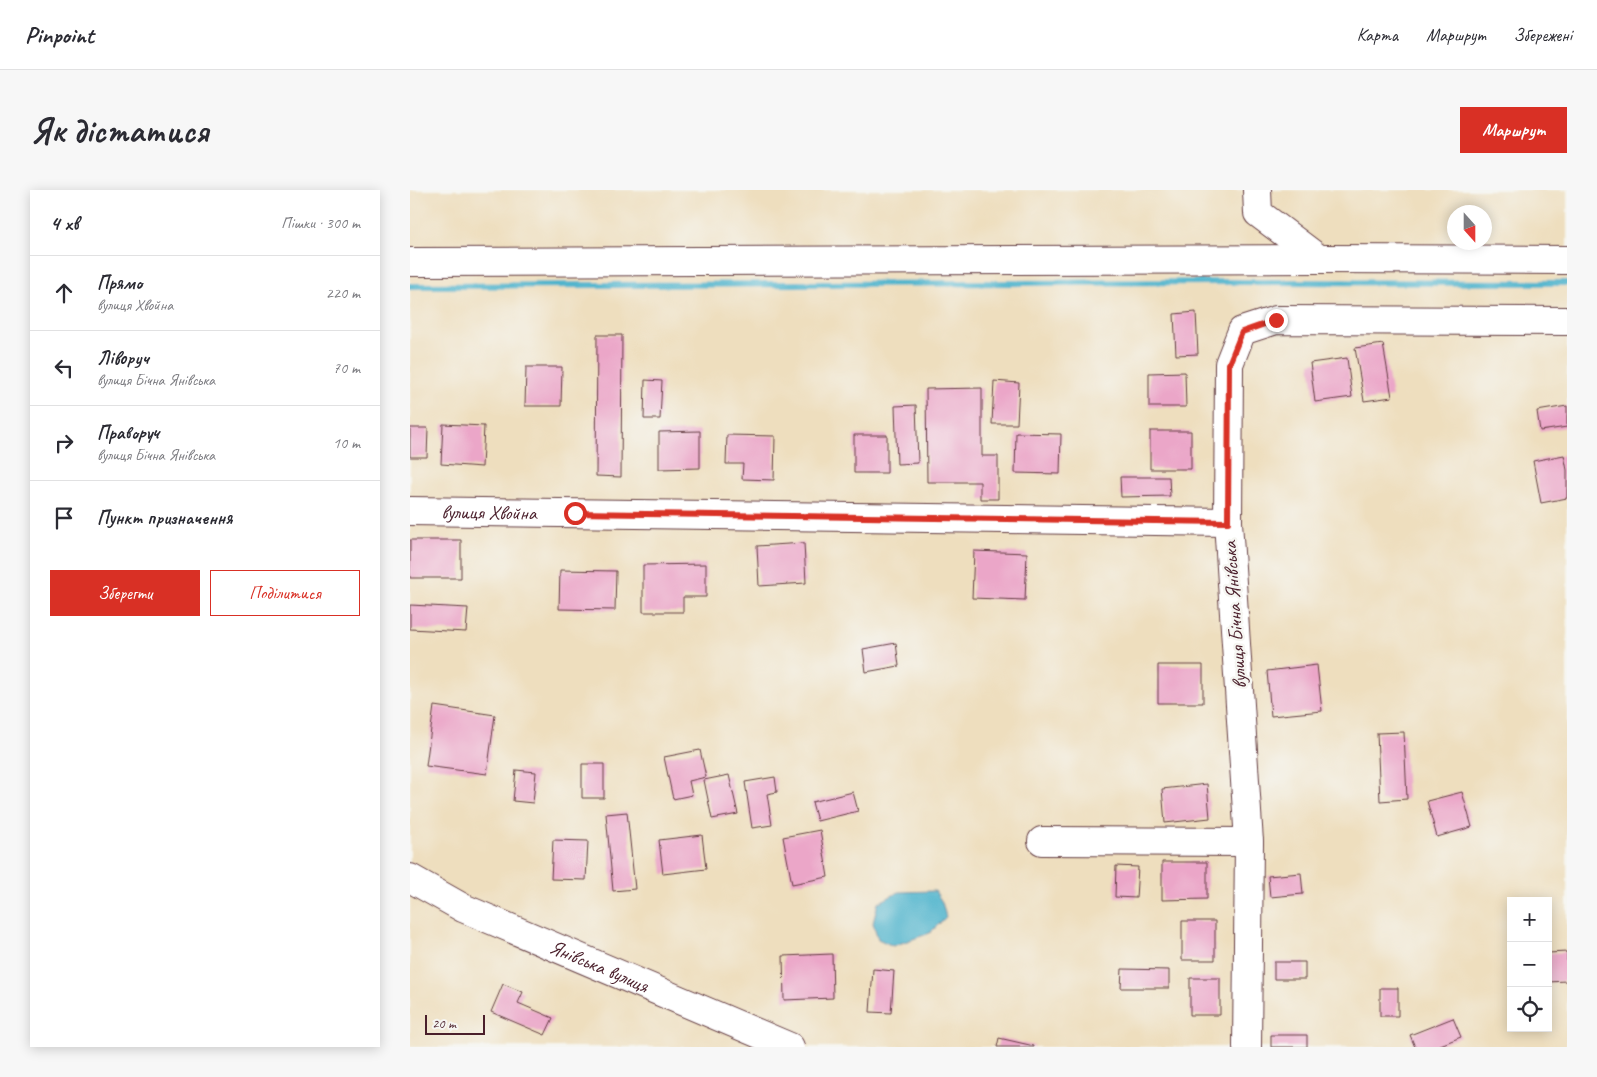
<!DOCTYPE html>
<html lang="uk">
<head>
<meta charset="utf-8">
<style>
	:root { --surface:#fff; --page:#f7f7f7; --text:#2b2b33; --muted:#7c7c81; --line:#e1e1e2; --accent:#d93025 }
	body { margin:0; font-family:Caveat,sans-serif; background:var(--page); color:var(--text) }
	.controls { position:absolute; right:15px; bottom:15px; display:grid; overflow:hidden; border-radius:0px; box-shadow:0 2px 12px #0003 }
	.controls button { width:45px; height:45px; display:grid; place-items:center; padding:0; border:0; border-bottom:1px solid var(--line); background:var(--surface); color:var(--text); font:25px sans-serif }
	.compass { position:absolute; left:1037px; top:15px; width:45px; height:45px; border-radius:50%; background:var(--surface); box-shadow:0 2px 12px #0003; rotate:159deg }
	.scale { position:absolute; left:15px; bottom:12px; width:60px; box-sizing:border-box; padding-left:5px; border:2px solid #4a1f2b; border-top:0; font-size:14px; line-height:18px; white-space:nowrap; color:#4a1f2b; -webkit-text-stroke:4px #f6f6f2; paint-order:stroke }
	.stop { position:absolute; width:15px; height:15px; margin:-11px; border:4px solid #d93025; border-radius:50%; background:#fff }
	.stop.end { background:#d93025; border-color:#fff; box-shadow:0 1px 5px #0008 }
	.list { margin:0; padding:0; list-style:none }
	h2 { display:flex; justify-content:space-between; align-items:center; height:65px; margin:0; padding:0 20px; font-size:21px }
	h2 small { font-size:16px; font-weight:400; color:var(--muted) }
	.list li { display:grid; grid-template-columns:32px 1fr auto; gap:15px; align-items:center; box-sizing:border-box; height:75px; padding:0 20px; border-top:1px solid var(--line) }
	.list b { display:block; font-size:19px; white-space:nowrap }
	.list p { margin:0; font-size:16px; white-space:nowrap; color:var(--muted) }
	.list em { font-size:16px; font-style:normal; color:var(--muted) }
	.actions { display:flex; gap:10px; padding:15px 20px }
	.actions a { flex:1; padding:11px 0; border:1px solid var(--accent); border-radius:0px; text-align:center; font-size:18px; color:var(--accent) }
	.actions .main { background:var(--accent); color:#fff }
	.icon { flex:none; width:28px; height:28px; fill:none; stroke:currentColor; stroke-width:2; stroke-linecap:round; stroke-linejoin:round }
	.map { position:relative; flex:none; width:1157px; height:857px; overflow:hidden; border-radius:0px }
	header { display:flex; align-items:center; gap:30px; box-sizing:border-box; height:70px; padding:0 25px; background:var(--surface); border-bottom:1px solid var(--line) }
	header strong { font-size:24px }
	nav { display:flex; gap:28px; margin-inline-start:auto; font-size:18px }
	.intro { display:flex; align-items:center; justify-content:space-between; box-sizing:border-box; height:120px; padding:0 30px }
	h1 { margin:0; font-size:35px }
	.button { padding:12px 22px; border-radius:0px; background:var(--accent); color:#fff; font-size:18px; font-weight:700 }
	main { display:flex; gap:30px; padding:0 30px }
	aside { flex:1; background:var(--surface); border-radius:0px; box-shadow:0 2px 12px #0003 }
	.map>svg:first-child { display:block }
</style>
</head>
<body>
<header>
<strong>Pinpoint</strong>
<nav><a>Карта</a><a>Маршрут</a><a>Збережені</a></nav>
</header>
<div class="intro"><h1>Як дістатися</h1><a class="button">Маршрут</a></div>
<main>
<aside>
<h2>4 хв<small>Пішки · 300 m</small></h2>
<ul class="list">
<li><svg class="icon" aria-label="ahead" viewBox="0 0 24 24"><path d="M12 20V5M6 11l6-6 6 6"/></svg><div><b>Прямо</b><p>вулиця Хвойна</p></div><em>220 m</em></li>
<li><svg class="icon" aria-label="left" viewBox="0 0 24 24"><path d="M17 20v-9H6M10 6l-5 5 5 5"/></svg><div><b>Ліворуч</b><p>вулиця Бічна Янівська</p></div><em>70 m</em></li>
<li><svg class="icon" aria-label="right" viewBox="0 0 24 24"><path d="M7 20v-9h11M14 6l5 5-5 5"/></svg><div><b>Праворуч</b><p>вулиця Бічна Янівська</p></div><em>10 m</em></li>
<li><svg class="icon" aria-label="arrive" viewBox="0 0 24 24"><path d="M6 21V4h12l-3 4 3 4H6"/></svg><div><b>Пункт призначення</b></div></li>
</ul>
<div class="actions"><a class="main">Зберегти</a><a>Поділитися</a></div>
</aside>
<div class="map">
<svg width="1157" height="857" viewBox="0 0 1157 857">
	<rect width="100%" height="100%" fill="#f6f6f2"/>
	<filter id="ink" filterUnits="userSpaceOnUse"><feTurbulence type="fractalNoise" baseFrequency=".02" numOctaves="2"/><feDisplacementMap in="SourceGraphic" scale="10" xChannelSelector="R" yChannelSelector="G"/><feConvolveMatrix kernelMatrix="1 2 1 2 8 2 1 2 1" color-interpolation-filters="sRGB"/></filter>
	<filter id="wash" filterUnits="userSpaceOnUse"><feTurbulence type="fractalNoise" baseFrequency=".0096" numOctaves="4" result="noise"/><feDisplacementMap in="SourceGraphic" scale="20" xChannelSelector="R" yChannelSelector="G"/><feGaussianBlur stdDeviation="1.12" result="paint"/><feColorMatrix in="noise" values="0 0 0 0 0 0 0 0 0 0 0 0 0 0 0 0 0 1.4 0 .05"/><feComposite in="paint" operator="in"/></filter>
	<g filter="url(#wash)">
		<rect width="100%" height="100%" fill="#eedebe"/>
		<!-- water -->
		<path fill="#4db3cc" stroke="#4c697c" d="M 525,701 L 532,712 L 536,727 L 520,743 L 483,756 L 468,749 L 463,733 L 468,713 L 489,702 Z"/>
		<g fill="none" stroke-linecap="round" stroke-linejoin="round">
			<!-- stream -->
			<path stroke="#4db3cc" stroke-width="6" d="M 0,96 L 819,92 L 1157,93"/>
		</g>
		<g id="blocks">
			<!-- building -->
			<path fill="#eba6c8" d="M 786,122 L 788,164 L 766,165 L 764,124 Z
				M 187,145 L 212,145 L 211,287 L 186,286 Z
				M 973,154 L 982,207 L 954,211 L 945,158 Z
				M 937,168 L 942,207 L 905,212 L 900,173 Z
				M 116,177 L 152,177 L 151,216 L 115,216 Z
				M 775,182 L 776,217 L 739,217 L 739,183 Z
				M 235,190 L 252,191 L 250,229 L 234,229 Z
				M 584,191 L 609,193 L 607,234 L 582,234 Z
				M 572,198 L 572,266 L 588,266 L 588,309 L 570,309 L 570,292 L 517,292 L 516,199 Z
				M 506,215 L 508,273 L 487,274 L 485,216 Z
				M 1157,216 L 1157,237 L 1130,241 L 1127,221 Z
				M 33,234 L 74,236 L 72,277 L 31,274 Z
				M 0,238 L 18,238 L 17,267 L 0,267 Z
				M 290,241 L 290,278 L 249,279 L 249,242 Z
				M 740,241 L 781,241 L 781,279 L 740,279 Z
				M 606,243 L 651,244 L 650,284 L 605,283 Z
				M 317,245 L 365,246 L 364,290 L 332,289 L 333,274 L 316,274 Z
				M 444,245 L 477,245 L 477,283 L 444,283 Z
				M 1154,265 L 1157,280 L 1157,308 L 1131,313 L 1123,271 Z
				M 710,287 L 759,287 L 760,306 L 711,307 Z
				M 0,350 L 51,350 L 51,388 L 0,388 Z
				M 394,353 L 396,393 L 349,396 L 347,356 Z
				M 564,361 L 617,363 L 615,410 L 562,408 Z
				M 296,374 L 296,407 L 273,407 L 273,422 L 233,422 L 233,375 Z
				M 150,380 L 206,381 L 205,420 L 149,419 Z
				M 0,415 L 58,418 L 56,442 L 0,439 Z
				M 486,453 L 489,476 L 456,482 L 453,459 Z
				M 748,475 L 793,475 L 793,513 L 748,513 Z
				M 907,475 L 912,521 L 861,526 L 857,481 Z
				M 24,516 L 85,525 L 77,584 L 16,576 Z
				M 994,542 L 997,609 L 970,611 L 967,543 Z
				M 290,560 L 296,587 L 279,591 L 282,605 L 263,609 L 254,567 Z
				M 172,574 L 194,574 L 194,608 L 172,608 Z
				M 106,580 L 126,582 L 123,613 L 103,611 Z
				M 319,585 L 328,624 L 302,629 L 294,590 Z
				M 365,587 L 367,602 L 357,604 L 362,635 L 342,638 L 335,592 Z
				M 797,594 L 800,628 L 755,633 L 752,599 Z
				M 443,602 L 448,621 L 407,631 L 402,612 Z
				M 1052,602 L 1062,637 L 1027,647 L 1017,611 Z
				M 217,622 L 225,699 L 203,701 L 196,624 Z
				M 410,640 L 418,687 L 382,694 L 373,647 Z
				M 292,645 L 296,679 L 253,684 L 249,650 Z
				M 143,650 L 178,651 L 176,690 L 141,689 Z
				M 752,672 L 797,672 L 797,709 L 752,710 Z
				M 706,676 L 728,677 L 726,708 L 705,707 Z
				M 891,683 L 893,704 L 860,707 L 858,686 Z
				M 772,731 L 805,731 L 805,770 L 772,770 Z
				M 1157,762 L 1157,791 L 1138,792 L 1138,763 Z
				M 422,764 L 423,808 L 374,810 L 373,766 Z
				M 864,772 L 895,772 L 895,789 L 864,789 Z
				M 463,779 L 484,781 L 481,823 L 460,822 Z
				M 712,779 L 759,780 L 759,798 L 711,798 Z
				M 780,788 L 810,788 L 810,825 L 780,825 Z
				M 93,794 L 113,802 L 108,813 L 143,828 L 135,845 L 81,822 Z
				M 970,798 L 988,798 L 988,826 L 970,826 Z
				M 1043,828 L 1051,847 L 1025,857 L 1005,857 L 1000,845 Z
				M 861,845 L 897,845 L 897,857 L 861,857 Z
				M 589,848 L 624,856 L 624,857 L 587,857 Z"/>
		</g>
	</g>
	<g filter="url(#ink)">
		<use href="#blocks" fill-opacity="0" stroke="#633c41" stroke-width="1"/>
		<g fill="none" stroke-linecap="round" stroke-linejoin="round">
			<defs>
				<g id="minor">
					<path d="M 847,0 L 848,23 L 909,69"/>
					<path d="M 0,72 L 909,69 L 1157,70"/>
					<path id="s1" d="M 0,321 L 818,332"/>
					<path d="M 632,651 L 839,652"/>
					<path id="s2" d="M 0,688 L 53,718 L 380,857"/>
					<path d="M 837,857 L 839,652 L 818,332 L 819,174 L 832,141 L 866,130 L 1157,131"/>
				</g>
			</defs>
			<!-- minor casing -->
			<use href="#minor" stroke="#633c41" stroke-width="30"/>
			<!-- minor -->
			<use href="#minor" stroke="#fff" stroke-width="28"/>
		</g>
	</g>
	<g fill="none" stroke-linecap="round" stroke-linejoin="round" filter="url(#ink)">
		<!-- route -->
		<path stroke="#d93025" stroke-width="6" d="M 165,323 L 818,332 L 819,174 L 832,142 L 866,130"/>
	</g>
	<g text-anchor="middle" stroke-width="5" stroke-linejoin="round" paint-order="stroke">
		<!-- street labels -->
		<g font-size="20" fill="#4a1f2b" stroke="#f6f6f2">
			<text dy="7" stroke="none"><textPath href="#s1" startOffset="79">вулиця Хвойна</textPath></text>
			<text transform="translate(824 425) rotate(-94)" y="7">вулиця Бічна Янівська</text>
			<text dy="7" stroke="none"><textPath href="#s2" startOffset="209">Янівська вулиця</textPath></text>
		</g>
	</g>
</svg>
<div class="controls">
<button>+</button>
<button>−</button>
<button><svg class="icon" aria-label="locate" viewBox="0 0 24 24"><circle cx="12" cy="12" r="6"/><path d="M12 2v4M12 18v4M2 12h4M18 12h4"/></svg></button>
</div>
<svg class="compass" viewBox="-18 -18 36 36"><path d="M0-13l5 13h-10z" fill="#e53935"/><path d="M0 13l5-13h-10z" fill="#7c7c81"/></svg>
<div class="scale">20 m</div>
<div class="stop" style="left:165px;top:323px"></div>
<div class="stop end" style="left:866px;top:130px"></div>
</div>
</main>
</body>
</html>
